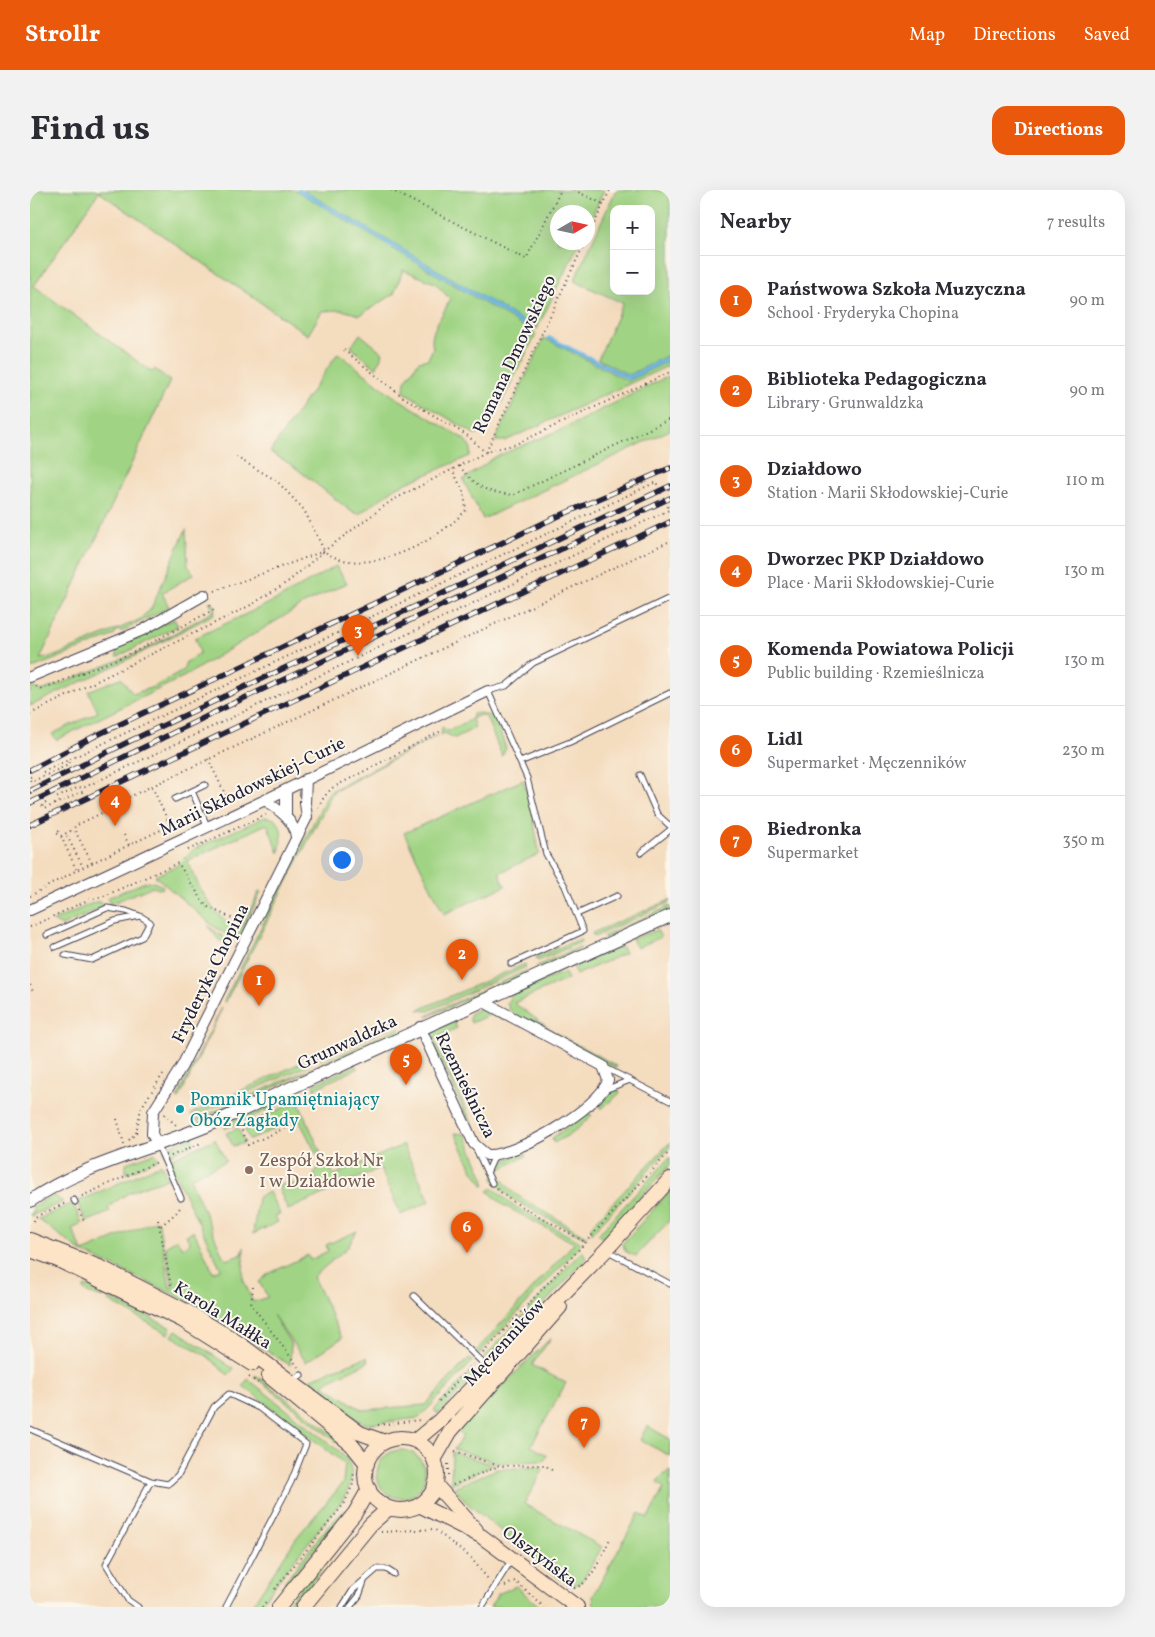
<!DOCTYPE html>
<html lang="en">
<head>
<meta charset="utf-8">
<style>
	:root { --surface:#fff; --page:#f2f2f3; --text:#2b2b33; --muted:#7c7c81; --line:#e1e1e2; --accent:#ea580c }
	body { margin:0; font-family:Vollkorn,serif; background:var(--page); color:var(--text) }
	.controls { position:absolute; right:15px; top:15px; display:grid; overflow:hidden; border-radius:10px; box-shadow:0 5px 20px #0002 }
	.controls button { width:45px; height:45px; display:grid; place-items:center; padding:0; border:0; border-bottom:1px solid var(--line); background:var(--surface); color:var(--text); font:25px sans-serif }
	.compass { position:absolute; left:520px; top:15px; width:45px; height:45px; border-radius:50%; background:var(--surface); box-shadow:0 5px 20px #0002; rotate:81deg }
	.you { position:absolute; left:311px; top:669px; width:18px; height:18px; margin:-12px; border:4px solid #fff; border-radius:50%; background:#1a73e8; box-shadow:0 0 0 8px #1a73e833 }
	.badge { display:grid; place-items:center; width:32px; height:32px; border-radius:50%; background:var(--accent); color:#fff; font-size:16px; font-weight:700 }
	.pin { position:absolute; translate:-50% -41px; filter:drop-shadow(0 1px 2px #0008) }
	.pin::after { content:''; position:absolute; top:26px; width:18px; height:15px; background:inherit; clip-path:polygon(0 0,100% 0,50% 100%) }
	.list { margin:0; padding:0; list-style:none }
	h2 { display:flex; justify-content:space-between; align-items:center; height:65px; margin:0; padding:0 20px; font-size:21px }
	h2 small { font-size:16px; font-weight:400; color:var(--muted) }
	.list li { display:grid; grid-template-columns:32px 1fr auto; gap:15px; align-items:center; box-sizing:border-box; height:90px; padding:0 20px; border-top:1px solid var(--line) }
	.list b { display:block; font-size:19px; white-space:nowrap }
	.list p { margin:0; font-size:16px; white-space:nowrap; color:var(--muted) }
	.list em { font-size:16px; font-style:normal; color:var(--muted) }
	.map { position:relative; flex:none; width:640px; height:1417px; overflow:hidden; border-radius:15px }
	header { display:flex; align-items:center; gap:30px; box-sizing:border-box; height:70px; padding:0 25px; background:var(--accent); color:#fff }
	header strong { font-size:24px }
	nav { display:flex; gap:28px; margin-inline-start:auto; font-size:18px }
	.intro { display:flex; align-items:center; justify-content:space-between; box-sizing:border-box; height:120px; padding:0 30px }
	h1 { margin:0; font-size:35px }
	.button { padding:12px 22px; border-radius:15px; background:var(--accent); color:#fff; font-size:18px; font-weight:700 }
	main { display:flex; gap:30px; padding:0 30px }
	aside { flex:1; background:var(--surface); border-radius:15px; box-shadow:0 5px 20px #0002 }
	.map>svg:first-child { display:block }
</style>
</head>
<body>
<header>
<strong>Strollr</strong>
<nav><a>Map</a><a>Directions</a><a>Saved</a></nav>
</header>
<div class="intro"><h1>Find us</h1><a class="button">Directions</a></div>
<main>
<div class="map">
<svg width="640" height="1417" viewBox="0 0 640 1417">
	<rect width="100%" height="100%" fill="#fbf7ec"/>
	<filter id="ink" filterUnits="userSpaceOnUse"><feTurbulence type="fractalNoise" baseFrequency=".02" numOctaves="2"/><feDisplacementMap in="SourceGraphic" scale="10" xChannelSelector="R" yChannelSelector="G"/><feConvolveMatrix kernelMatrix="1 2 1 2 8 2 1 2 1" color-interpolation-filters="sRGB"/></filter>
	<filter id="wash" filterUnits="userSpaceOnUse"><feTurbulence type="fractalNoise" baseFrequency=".0096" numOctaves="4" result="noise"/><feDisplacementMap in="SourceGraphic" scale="20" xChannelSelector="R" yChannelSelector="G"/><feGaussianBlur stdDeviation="1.12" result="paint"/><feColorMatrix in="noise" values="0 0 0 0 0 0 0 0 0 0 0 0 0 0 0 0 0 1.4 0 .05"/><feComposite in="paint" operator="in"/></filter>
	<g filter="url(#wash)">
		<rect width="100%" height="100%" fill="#f4dcbe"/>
		<!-- green -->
		<path fill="#a0d484" stroke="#617b60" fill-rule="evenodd" d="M 0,0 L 65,0 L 69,2 L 70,0 L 265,0 L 506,144 L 459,237 L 454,243 L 446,245 L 374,202 L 375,191 L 389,171 L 398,169 L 403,158 C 398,141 414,125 420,109 L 405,93 L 373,80 L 364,104 L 330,125 L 312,120 L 292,121 L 278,145 L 69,2 L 4,96 L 122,182 L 125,179 L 140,191 L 10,469 L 25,466 L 109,430 L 121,419 L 156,339 L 158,376 L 164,384 L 132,403 L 139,417 L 91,442 L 90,440 L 85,442 L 85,445 L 0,479 Z
			M 273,0 L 574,0 L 558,35 L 558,22 L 528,22 L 528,52 L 549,53 L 507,139 Z
			M 586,0 L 640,0 L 640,164 L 599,185 L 568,169 L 593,113 L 544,91 ZM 584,19 L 621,19 L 621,101 L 584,101 Z
			M 330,144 L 353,163 L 346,178 L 321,157 Z
			M 514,148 L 598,191 L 640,170 L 640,175 L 475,251 L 465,251 Z
			M 308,163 L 362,205 L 434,249 L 441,258 L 440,266 L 367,297 L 329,324 L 322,322 L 262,275 L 240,262 Z
			M 640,185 L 640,240 L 453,329 L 433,290 L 465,267 L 535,238 Z
			M 306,376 L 317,393 L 274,414 L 155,486 L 26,550 L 22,544 L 68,522 L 58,501 L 91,488 L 103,504 L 126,496 L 153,481 L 156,472 L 170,463 L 165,448 L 248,409 Z
			M 179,411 L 186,416 L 184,424 L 109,464 L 0,516 L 0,496 L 12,501 L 112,461 L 184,421 Z
			M 144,429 L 148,436 L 87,467 L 86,457 Z
			M 450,523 L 464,527 L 476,558 L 472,566 L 456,527 L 450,525 L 442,529 L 443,524 Z
			M 442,529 L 445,538 L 425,548 L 414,543 L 411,545 L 412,537 L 418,541 Z
			M 408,545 L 303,602 L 195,813 L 194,811 L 299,602 Z
			M 493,590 L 502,619 L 509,664 L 469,683 L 475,696 L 414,724 L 374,643 Z
			M 235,627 C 256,627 252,649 249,663 L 237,634 L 157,671 C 169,695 181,727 208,737 L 213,734 L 229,702 L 231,702 L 207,751 L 183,736 L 125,686 L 148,675 L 164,659 Z
			M 115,692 L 123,692 L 133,696 L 132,699 L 121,697 L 80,714 L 77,708 Z
			M 640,710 L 640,712 L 564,747 L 562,743 Z
			M 65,712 L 71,712 L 74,717 L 32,736 L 23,731 Z
			M 640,716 L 640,720 L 574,749 L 572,747 Z
			M 178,736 L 202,753 L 202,754 L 200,757 L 188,749 Z
			M 627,740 L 631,747 L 607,758 L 602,749 Z
			M 550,749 L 551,752 L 508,771 L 506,767 Z
			M 549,757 L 551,759 L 507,779 L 507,776 Z
			M 592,757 L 595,763 L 546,785 L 543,777 L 582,759 Z
			M 495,774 L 496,777 L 398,821 L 388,820 Z
			M 496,781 L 496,784 L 396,827 L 408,820 Z
			M 534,782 L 538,789 L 484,813 L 527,844 L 587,876 L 586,878 L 489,827 L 480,820 L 477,813 L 482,804 Z
			M 192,818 L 149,909 L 147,908 Z
			M 449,819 L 457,819 L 472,824 L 474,830 L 461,824 L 441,833 L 439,828 L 441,823 Z
			M 370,828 L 368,834 L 288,870 L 285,866 Z
			M 423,830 L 427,838 L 404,849 L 443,935 L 441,936 L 401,850 L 403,839 Z
			M 369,838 L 371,842 L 293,875 L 290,874 Z
			M 281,868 L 279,875 L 162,927 L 161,924 Z
			M 324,876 L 328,878 L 284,899 L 284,894 Z
			M 284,877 L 283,880 L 166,932 L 165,930 Z
			M 586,898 L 590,903 L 571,919 L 569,914 Z
			M 265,903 L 269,906 L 195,939 L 195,934 Z
			M 268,911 L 291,963 L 287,965 L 268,928 L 220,950 L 213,936 Z
			M 557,923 L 562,925 L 544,942 L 524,953 L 522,948 Z
			M 208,938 L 215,953 L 203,956 L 196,943 Z
			M 425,943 L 435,944 L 455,990 L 454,996 L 442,979 Z
			M 162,947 L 164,954 L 136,966 L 134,959 Z
			M 185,949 L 196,971 L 160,988 L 193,1066 L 197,1070 L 212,1064 L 214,1057 L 213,1089 L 223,1112 L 238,1107 L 229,1092 L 238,1084 L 278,1065 L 280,1070 L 298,1061 L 296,1055 L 327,1041 L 318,1057 L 283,1087 L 312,1148 L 276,1172 L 243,1125 L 261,1154 L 260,1175 L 145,1105 L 52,1062 L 8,1029 L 43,1013 L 52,1034 L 42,1039 L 53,1062 L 127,1030 L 129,1035 L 140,1098 L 143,1097 L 135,1056 L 147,1049 L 152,1058 L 160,1053 L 156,1045 L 164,1041 L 183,1082 L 191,1079 L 138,970 Z
			M 640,952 L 640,957 L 562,1043 L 561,1036 Z
			M 373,955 L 400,1011 L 371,1025 L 350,978 L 258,1020 L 248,997 L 256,993 L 289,997 L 284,983 L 296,970 L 304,985 Z
			M 493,961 L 496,966 L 469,980 L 467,984 L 485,1004 L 557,1047 L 552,1047 L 481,1008 L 463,989 L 467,975 Z
			M 125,963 L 128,969 L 96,984 L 96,973 Z
			M 640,967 L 640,975 L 573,1048 L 568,1044 Z
			M 131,974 L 138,989 C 115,995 96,1001 78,1018 L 80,1022 L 56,1032 L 47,1012 Z
			M 461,999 L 465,999 L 482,1015 L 549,1051 L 550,1056 L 449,1164 L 446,1161 L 544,1053 L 473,1015 L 458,1001 Z
			M 640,1001 L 640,1030 L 606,1066 L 596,1062 L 592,1054 Z
			M 239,1002 L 250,1024 L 245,1026 L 248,1032 L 223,1044 L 228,1007 Z
			M 23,1005 L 33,1012 L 0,1026 L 4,1016 Z
			M 552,1061 L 557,1068 L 463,1169 L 454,1168 Z
			M 55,1096 L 71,1102 L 73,1108 L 57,1103 L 53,1099 Z
			M 81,1108 L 141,1138 L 138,1144 L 79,1111 Z
			M 146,1140 L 204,1179 L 198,1185 L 177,1166 L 142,1146 Z
			M 521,1148 L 502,1175 L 536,1193 L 501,1256 L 517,1265 L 514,1271 L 468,1273 L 424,1259 L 433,1246 L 427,1240 Z
			M 337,1167 L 338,1172 L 292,1194 L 332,1220 L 395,1215 L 439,1168 L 443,1171 L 389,1228 L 337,1234 L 331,1232 L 278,1190 C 297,1181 317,1175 337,1167 Z
			M 444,1178 L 441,1191 L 408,1224 L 404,1220 Z
			M 224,1186 L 227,1186 L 317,1255 L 314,1258 Z
			M 218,1189 L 314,1265 C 326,1281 322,1296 311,1312 L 253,1384 L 229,1417 L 221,1417 L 267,1347 L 313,1293 L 315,1274 L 213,1196 Z
			M 617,1236 L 640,1249 L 640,1266 L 610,1250 Z
			M347 1284a24 24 0 1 1 48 0a24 24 0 1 1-48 0Z
			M 422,1262 L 464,1275 L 421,1294 Z
			M 511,1277 L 513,1280 L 494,1314 L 572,1357 L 552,1391 L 544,1396 L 531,1390 L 437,1313 L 424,1297 L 467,1279 Z
			M 640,1281 L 640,1417 L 567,1417 L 564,1415 L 563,1406 L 609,1323 L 618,1328 L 634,1298 L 627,1293 L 632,1286 Z
			M 315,1320 L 317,1322 L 256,1393 L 254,1392 L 298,1336 Z
			M 307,1352 L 309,1354 L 265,1417 L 255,1417 Z
			M 486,1396 L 510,1417 L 460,1417 L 468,1404 Z"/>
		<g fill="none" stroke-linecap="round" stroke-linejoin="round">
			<!-- stream -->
			<path stroke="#65b6e0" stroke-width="4" d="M 269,0 L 503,139
				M 519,148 L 599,188 L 640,167"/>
		</g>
	</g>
	<g filter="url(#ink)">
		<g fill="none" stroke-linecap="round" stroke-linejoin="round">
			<defs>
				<path id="service" d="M 490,572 L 540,552 L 640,503
					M 610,585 L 627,624 L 640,636
					M 162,601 L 177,636
					M 145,609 L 175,595
					M 611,663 L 640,640
					M 547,724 L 587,706
					M 17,745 L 77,718 L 96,721 L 110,726
					M 25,757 L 85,731 L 110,726 L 120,732 L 112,747 L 62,770 L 35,765
					M 481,774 L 553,741 L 535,696 L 516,664 L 497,588 L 458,501 L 476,496 L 503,473 L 640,408
					M 574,877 L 640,911
					M 575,900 L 600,890
					M 128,956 L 151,1008
					M 446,959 L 462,993
					M 457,983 L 465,965
					M 44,1010 L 45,1012
					M 578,1061 L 640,1094
					M 384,1106 L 459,1179
					M 262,1190 L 271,1185
					M 0,1239 L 121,1291 L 138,1294 L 148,1285 L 184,1217 L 199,1204 L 229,1218 L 276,1254 L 261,1292 L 196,1417
					M 108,1417 L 98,1410 L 76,1374 L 121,1291
					M 312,1417 L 323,1400 L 347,1379 L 356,1379 L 364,1384
					M 320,1417 L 329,1406 L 334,1392
					M 452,1417 L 482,1369"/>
				<path id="minor" d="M 0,487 L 113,440 L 174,405
					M 235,610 C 248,620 264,629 266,647
					M 256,626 L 256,600
					M 0,720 L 235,610 L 458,501
					M 390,837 L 444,954 L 457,965 C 484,967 571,918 578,890 L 573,876 L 452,811
					M 128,955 L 122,944 L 123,922 L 152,876 L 277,627 L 275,613 L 276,589"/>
				<path id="tertiary" d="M 0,1011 C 56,972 126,959 188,931 C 339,863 489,794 640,726"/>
				<path id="secondary" d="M 0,1050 L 72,1078 L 158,1122 L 210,1154 L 330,1243 L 355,1252
					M 0,1060 L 28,1070 L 152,1130 L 222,1174
					M 239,1186 L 321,1254 L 337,1274
					M335 1284a36 36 0 1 1 72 0a36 36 0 1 1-72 0Z
					M 385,1251 L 409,1231 L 576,1060 L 640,989
					M 404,1270 L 420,1242 L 530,1117
					M 405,1294 L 446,1340
					M 389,1315 L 451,1346 L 547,1417
					M 249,1417 L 325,1323 L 339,1299
					M 273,1417 L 340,1335 L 359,1318"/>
			</defs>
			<!-- service casing -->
			<use href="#service" stroke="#423e4f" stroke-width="7"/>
			<!-- minor casing -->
			<use href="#minor" stroke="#423e4f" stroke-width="12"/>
			<!-- tertiary casing -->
			<use href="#tertiary" stroke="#423e4f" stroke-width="14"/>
			<!-- secondary casing -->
			<use href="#secondary" stroke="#423e4f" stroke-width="16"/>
			<!-- path -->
			<path stroke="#423e4f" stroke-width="2" stroke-dasharray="1 4" stroke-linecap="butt" d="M 361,0 L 496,69 L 531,0
				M 544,0 L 573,14
				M 558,47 L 580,0
				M 314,160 L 373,207 L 438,246 L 455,262
				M 456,262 L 555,52
				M 206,267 L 247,291 L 274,320 L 294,360
				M 429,276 C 450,299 453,301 483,305 L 640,229
				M 185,401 L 294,361 L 361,311 L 456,262 L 486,254 L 640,182
				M 6,496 L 12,499 L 104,462 L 183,420 L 180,415
				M 0,524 L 221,415 L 259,391 L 294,361 C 334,391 407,352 436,320 L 434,303 L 422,279
				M 13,582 L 626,292 L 639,320 L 53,598 L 49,597 L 26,608
				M 0,587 L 3,586
				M 0,590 L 1,592 L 38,575 L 40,569
				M 122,597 L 140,635
				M 16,613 L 12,615 L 14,619 L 52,602 L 53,598
				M 177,618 L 197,608 L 178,569
				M 288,618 L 294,607 L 302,598 L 413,540
				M 84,624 L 80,616 L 640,351
				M 29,641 L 26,643 L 31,646 L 46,679
				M 94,645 L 99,655
				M 31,646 L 44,639
				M 37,646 L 53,677
				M 158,660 L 236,625
				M 62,673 L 44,639 L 45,636 L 82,618
				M 0,706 L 47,680 L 164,624
				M 0,737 L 58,710 L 72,707 L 148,673 L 176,716 L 212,733
				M 0,795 L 4,804
				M 134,924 L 146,935
				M 87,929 L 94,954
				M 210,936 L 218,955 L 268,932
				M 99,950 L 106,943 L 111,918 L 135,881
				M 141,966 L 173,952
				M 467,999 L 480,1010 L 557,1053
				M 52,1006 L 127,972
				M 49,1020 L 54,1031
				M 128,1030 L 141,1096
				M 4,1031 L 5,1027 L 36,1013
				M 131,1036 L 147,1022 L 152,1015
				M 223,1097 L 221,1114 L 268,1177
				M 453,1163 L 640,961
				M 219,1187 L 228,1193
				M 409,1211 L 443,1174
				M 348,1235 L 390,1230
				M 425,1261 L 469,1276 L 515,1275 L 523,1281
				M 418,1274 L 418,1289
				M 423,1295 L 469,1276
				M 351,1342 L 404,1339 L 441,1368 L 458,1389
				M 475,1396 L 485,1391 L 514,1417
				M 544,1398 C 562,1394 572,1364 580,1349
				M 245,1399 L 314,1314 L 323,1294 L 324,1281
				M 232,1417 L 238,1409"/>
			<!-- service -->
			<use href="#service" stroke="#fff" stroke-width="5"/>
			<!-- minor -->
			<use href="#minor" stroke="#fff" stroke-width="10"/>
			<!-- tertiary -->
			<use href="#tertiary" stroke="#fff" stroke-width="12"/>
			<!-- secondary -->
			<use href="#secondary" stroke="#fee4c6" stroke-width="14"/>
			<defs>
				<path id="rail" d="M 0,580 L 63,547 L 522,329 L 640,278
					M 0,601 L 100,551 L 640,296
					M 0,613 L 208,511 L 640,308
					M 0,635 L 640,332"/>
			</defs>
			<!-- rail casing -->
			<use href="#rail" stroke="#22223b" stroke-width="5.5"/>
			<!-- rail -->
			<use href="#rail" stroke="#fbf7ec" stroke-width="4" stroke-dasharray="11" stroke-linecap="butt"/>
		</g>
	</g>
	<!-- markers -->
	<circle fill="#0f9aa8" stroke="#fbf7ec" stroke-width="2" cx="150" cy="919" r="5"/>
	<circle fill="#8d6e63" stroke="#fbf7ec" stroke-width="2" cx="219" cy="980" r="5"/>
	<g text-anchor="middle" stroke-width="4" stroke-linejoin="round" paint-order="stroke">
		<!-- street labels -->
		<g font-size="18" fill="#22223b" stroke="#fbf7ec">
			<text transform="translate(484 164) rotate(-65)" y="6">Romana Dmowskiego</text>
			<text transform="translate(222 596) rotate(-26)" y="6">Marii Skłodowskiej-Curie</text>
			<text transform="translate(180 783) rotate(-64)" y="6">Fryderyka Chopina</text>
			<text transform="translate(317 852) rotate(-25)" y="6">Grunwaldzka</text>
			<text transform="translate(436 895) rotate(64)" y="6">Rzemieślnicza</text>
			<text transform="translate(193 1125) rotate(32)" y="6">Karola Małłka</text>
			<text transform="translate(474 1152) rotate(-48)" y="6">Męczenników</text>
			<text transform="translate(510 1366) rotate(37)" y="6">Olsztyńska</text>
		</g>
		<!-- culture labels -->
		<g font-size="18" fill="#0d838f" stroke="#fbf7ec" text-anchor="start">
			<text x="160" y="915">Pomnik Upamiętniający<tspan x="160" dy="21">Obóz Zagłady</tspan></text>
		</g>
		<!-- education labels -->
		<g font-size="18" fill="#785e54" stroke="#fbf7ec" text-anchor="start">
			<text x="229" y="976">Zespół Szkoł Nr<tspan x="229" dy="21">1 w Działdowie</tspan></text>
		</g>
	</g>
</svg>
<div class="controls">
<button>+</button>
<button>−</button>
</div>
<svg class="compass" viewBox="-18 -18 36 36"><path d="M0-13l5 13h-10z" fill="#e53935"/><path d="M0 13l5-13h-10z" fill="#7c7c81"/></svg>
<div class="you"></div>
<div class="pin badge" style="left:229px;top:816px">1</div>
<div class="pin badge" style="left:432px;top:790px">2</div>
<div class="pin badge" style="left:328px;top:466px">3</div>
<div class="pin badge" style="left:85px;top:636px">4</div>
<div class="pin badge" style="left:376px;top:895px">5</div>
<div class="pin badge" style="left:437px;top:1063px">6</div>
<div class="pin badge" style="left:554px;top:1258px">7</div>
</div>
<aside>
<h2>Nearby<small>7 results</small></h2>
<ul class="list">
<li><span class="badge">1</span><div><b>Państwowa Szkoła Muzyczna</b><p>School · Fryderyka Chopina</p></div><em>90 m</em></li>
<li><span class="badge">2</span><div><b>Biblioteka Pedagogiczna</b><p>Library · Grunwaldzka</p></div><em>90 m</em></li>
<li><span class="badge">3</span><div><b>Działdowo</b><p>Station · Marii Skłodowskiej-Curie</p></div><em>110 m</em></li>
<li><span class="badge">4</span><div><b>Dworzec PKP Działdowo</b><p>Place · Marii Skłodowskiej-Curie</p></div><em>130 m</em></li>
<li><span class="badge">5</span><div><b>Komenda Powiatowa Policji</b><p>Public building · Rzemieślnicza</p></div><em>130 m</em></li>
<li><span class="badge">6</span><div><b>Lidl</b><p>Supermarket · Męczenników</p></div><em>230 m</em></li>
<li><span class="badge">7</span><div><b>Biedronka</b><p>Supermarket</p></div><em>350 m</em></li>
</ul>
</aside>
</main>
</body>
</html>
